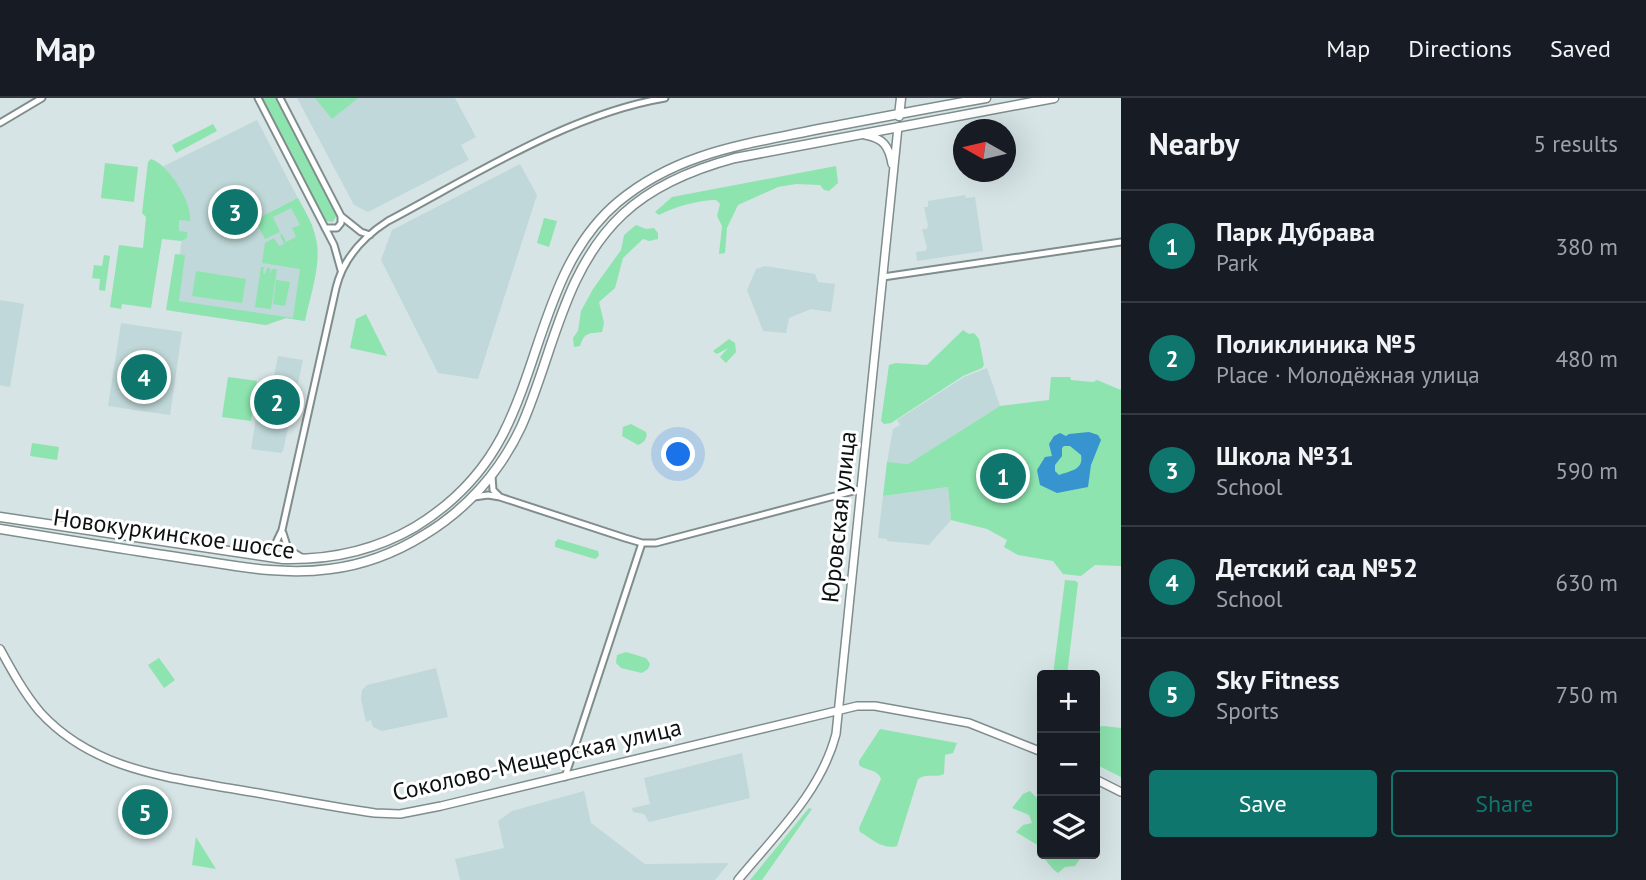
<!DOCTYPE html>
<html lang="en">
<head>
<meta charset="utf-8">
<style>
	:root { --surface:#171b24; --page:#242831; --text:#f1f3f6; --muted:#9ea1a6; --line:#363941; --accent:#0f766e }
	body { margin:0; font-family:"PT Sans",sans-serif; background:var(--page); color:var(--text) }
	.controls { position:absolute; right:21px; bottom:21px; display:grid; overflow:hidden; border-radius:7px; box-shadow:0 7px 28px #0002 }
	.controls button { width:63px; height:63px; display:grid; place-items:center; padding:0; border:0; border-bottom:2px solid var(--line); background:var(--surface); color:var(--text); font:35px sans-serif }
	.compass { position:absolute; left:953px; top:21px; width:63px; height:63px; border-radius:50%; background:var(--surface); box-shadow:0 7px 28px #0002; rotate:278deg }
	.you { position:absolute; left:679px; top:357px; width:24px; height:24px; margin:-18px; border:5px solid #fff; border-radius:50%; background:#1a73e8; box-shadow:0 0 0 10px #1a73e833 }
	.badge { display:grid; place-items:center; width:46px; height:46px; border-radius:50%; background:var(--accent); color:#fff; font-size:23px; font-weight:700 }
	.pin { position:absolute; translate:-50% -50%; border:4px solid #fff; box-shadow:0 2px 7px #0006 }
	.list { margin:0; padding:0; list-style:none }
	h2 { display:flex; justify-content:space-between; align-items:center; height:91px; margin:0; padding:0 28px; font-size:30px }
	h2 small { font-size:23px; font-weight:400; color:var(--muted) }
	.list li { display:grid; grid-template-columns:46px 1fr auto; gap:21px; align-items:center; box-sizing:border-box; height:112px; padding:0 28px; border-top:2px solid var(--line) }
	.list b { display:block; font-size:26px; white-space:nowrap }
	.list p { margin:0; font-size:23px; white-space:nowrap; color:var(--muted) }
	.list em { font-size:23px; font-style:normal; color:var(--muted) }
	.actions { display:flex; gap:14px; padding:21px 28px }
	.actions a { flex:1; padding:16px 0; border:2px solid var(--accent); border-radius:7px; text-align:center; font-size:24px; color:var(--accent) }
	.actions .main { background:var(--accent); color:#fff }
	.icon { flex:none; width:38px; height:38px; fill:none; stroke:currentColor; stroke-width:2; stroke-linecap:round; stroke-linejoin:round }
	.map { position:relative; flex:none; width:1121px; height:782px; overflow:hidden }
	header { display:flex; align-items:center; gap:42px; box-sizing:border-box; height:98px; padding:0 35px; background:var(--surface); border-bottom:2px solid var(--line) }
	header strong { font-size:33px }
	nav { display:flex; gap:38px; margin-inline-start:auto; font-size:24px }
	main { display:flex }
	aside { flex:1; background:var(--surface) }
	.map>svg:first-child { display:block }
</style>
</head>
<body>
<header>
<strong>Map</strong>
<nav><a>Map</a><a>Directions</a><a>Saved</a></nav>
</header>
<main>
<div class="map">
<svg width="1121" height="782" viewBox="0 0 1121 782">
	<rect width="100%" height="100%" fill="#d6e4e5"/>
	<!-- built -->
	<path fill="#c0d8d9" d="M 297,0 L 455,0 L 476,39 L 461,47 L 469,62 L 368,114 L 354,107 Z
		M 257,22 L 312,127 L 317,161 L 305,223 L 286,220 L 266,227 L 172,213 L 182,139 L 150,75 Z
		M 520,66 L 537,97 L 478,281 L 438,275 L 381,162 L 392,132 Z
		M 965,97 L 966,100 L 975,99 L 983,153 L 917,163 L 916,154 L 925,153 L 927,150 L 922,131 L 927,131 L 928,127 L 924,109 L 928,109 L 928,103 Z
		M 765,168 L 815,176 L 818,184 L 835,186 L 831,214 L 811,211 L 789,220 L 786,235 L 763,233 L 747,192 L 756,171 Z
		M 0,202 L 24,206 L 10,289 L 0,287 Z
		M 121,225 L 182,234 L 170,317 L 108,308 Z
		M 278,258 L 303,262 L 283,353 L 281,355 L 251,351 L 262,282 L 273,283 Z
		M 987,270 L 1000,308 L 908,366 L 887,364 L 893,331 L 900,327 L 897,322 L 964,279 Z
		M 948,389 L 951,422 L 929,447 L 887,443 L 887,441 L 878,440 L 883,398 Z
		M 436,570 L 448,619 L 382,633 L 373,629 L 371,622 L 366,624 L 361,601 L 362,592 L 367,587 Z
		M 742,655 L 750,700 L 649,724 L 644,716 L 633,714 L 632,710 L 650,706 L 644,680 Z
		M 584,693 L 591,725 L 645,766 L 729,765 L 715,782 L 460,782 L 455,761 L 504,750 L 498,723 L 512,713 Z"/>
	<!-- green -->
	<path fill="#8de4af" d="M 262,0 L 276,0 L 337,117 L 333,124 L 325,123 Z
		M 315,0 L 358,0 L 332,21 Z
		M 213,26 L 217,33 L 176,55 L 172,47 Z
		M 151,61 C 168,66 193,105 190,123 L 179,122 L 179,133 L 187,134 L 187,140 L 181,143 L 162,141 L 151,210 L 122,206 L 121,211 L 110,209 L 119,147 L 143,150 L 146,119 L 142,115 L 148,64 Z
		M 105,65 L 138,69 L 134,104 L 101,100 Z
		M 836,68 L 838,85 L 829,93 L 824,92 L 820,87 L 796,86 L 778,89 L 738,107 L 727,130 L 725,155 L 719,156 L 722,128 L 717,118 L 720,106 L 716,102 C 698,102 674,109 659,117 L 655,114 L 672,99 Z
		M 298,100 C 305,113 313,126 316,141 C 322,166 310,198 305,223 L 286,220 L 266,227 L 166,212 L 175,156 L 185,157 L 179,203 L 293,220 L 300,171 L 262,165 L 265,145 L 274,140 L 279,148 L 284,146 L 280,137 L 282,136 L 286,144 L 296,139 L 292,130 L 300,127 L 291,110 L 273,119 L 280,134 L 265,141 L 255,122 Z
		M 544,120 L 557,123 L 549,149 L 537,145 Z
		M 636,127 L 646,131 L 654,130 L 658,135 L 658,141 L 649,143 L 643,141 L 623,160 L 615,190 L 599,204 L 604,225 L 602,234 C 589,236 585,233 580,248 L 574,249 L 573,240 L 578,233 L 581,213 L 593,191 L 621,152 L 624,137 Z
		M 104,157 L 110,158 L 105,193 L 99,192 L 100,181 L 92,180 L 94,167 L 102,168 Z
		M 261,169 L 264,169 L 263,175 L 265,176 L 267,170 L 270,170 L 270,176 L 272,171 L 277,171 L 271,211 L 255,209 Z
		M 196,173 L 246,181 L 242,205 L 192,198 Z
		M 276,182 L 290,184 L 285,208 L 273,206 Z
		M 366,216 L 387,258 L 350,250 L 356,221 Z
		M 963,232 L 969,236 L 974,235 L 979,241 L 984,267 L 982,270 L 963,278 L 891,325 L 884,326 L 881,323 L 889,267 L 896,265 L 927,267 Z
		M 729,241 L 735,245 L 736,254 L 726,265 L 720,259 L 728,250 L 717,256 L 713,253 Z
		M 228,279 L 257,283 L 251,323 L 222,319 Z
		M 1051,279 L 1070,279 L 1071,282 L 1093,284 L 1097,282 L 1121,292 L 1121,468 L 1095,467 L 1081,478 L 1063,476 L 1053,463 L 1018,457 L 1004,449 L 1007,442 L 987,431 L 951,422 L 948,389 L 883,398 L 887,364 L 908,366 L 1000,308 L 1049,302 Z
		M 631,326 L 646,334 C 648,340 644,345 638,347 L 622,338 L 623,329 Z
		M 32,345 L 59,349 L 57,362 L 30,358 Z
		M 558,441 L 598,453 L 599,458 L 595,461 L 555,449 L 555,444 Z
		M 1065,482 L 1076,483 L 1078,485 L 1067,577 L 1053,577 Z
		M 626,554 L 646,560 L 650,566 L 648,571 L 642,575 L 621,570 L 616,565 L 617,557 Z
		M 159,560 L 175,582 L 164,590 L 148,567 Z
		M 1104,628 L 1121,630 L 1121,679 L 1095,666 L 1095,629 Z
		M 880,631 L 957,645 L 953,655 L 945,657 L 944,676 C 936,680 926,675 918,681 L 897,748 C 883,752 872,741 860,734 L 859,730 L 881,681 C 878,671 866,673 859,667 L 859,663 Z
		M 1030,693 L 1042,705 L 1042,756 L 1081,756 L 1080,761 L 1075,768 L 1065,769 L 1058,775 C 1050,770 1047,762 1040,756 L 1039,748 L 1016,734 L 1023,727 L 1032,725 L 1029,717 L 1012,710 L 1023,696 Z
		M 809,710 L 812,711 L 762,782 L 750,782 Z
		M 196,739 L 216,771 L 192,767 Z"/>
	<!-- water -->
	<path fill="#3794cf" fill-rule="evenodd" d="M 1089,334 L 1098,337 L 1101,342 L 1091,367 L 1088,389 L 1057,395 L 1040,387 L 1037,372 L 1045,359 L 1052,358 L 1049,346 L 1054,338 L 1060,335 L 1066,338 L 1069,336 ZM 1064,348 L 1070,348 L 1081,357 C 1084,372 1070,373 1059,377 L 1055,373 L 1055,367 L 1062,358 L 1062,350 Z"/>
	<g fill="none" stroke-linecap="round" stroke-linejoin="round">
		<defs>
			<path id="minor" d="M 258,0 L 334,147 L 341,172
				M 280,0 L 341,118 L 361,134 L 370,137
				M 0,25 L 42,0
				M 325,130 L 337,130 L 341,125 L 341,118
				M 883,179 L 1121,144
				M 492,378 L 493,392 L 500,399
				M 474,399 L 488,397 L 500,399 L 625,440 L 642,445 L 656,445 L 861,391
				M 283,435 L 288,451 L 301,459
				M 264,458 L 273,451 L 282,432 L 336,190 C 343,161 363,139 388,123 C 473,78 569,16 665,0
				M 565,679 L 642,445"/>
			<path id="tertiary" d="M 865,37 C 883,40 889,48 892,66
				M 0,551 C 12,573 24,595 40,614 C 90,669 159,678 228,690 C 277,698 326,708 375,715 L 400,716 L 441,708 L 857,608 L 875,608 L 969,625 L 1042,654
				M 1095,681 L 1121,694
				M 738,782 C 775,737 821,694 836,636 L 898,29"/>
			<path id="secondary" d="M 899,18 L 901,0
				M 0,419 L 283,461 C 330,462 374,453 415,429 C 451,407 482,376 502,338 C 542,261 548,163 618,104 C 677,55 742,47 814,32 C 872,21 929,10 986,0
				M 0,431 C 61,441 122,451 183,460 C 232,467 280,478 330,471 C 363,467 395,455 424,437 C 466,412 500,374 521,329 C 553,257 563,172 623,116 C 654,87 694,71 735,60 L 1054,0"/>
		</defs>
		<!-- minor casing -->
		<use href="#minor" stroke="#808d8d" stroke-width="9"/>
		<!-- tertiary casing -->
		<use href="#tertiary" stroke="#808d8d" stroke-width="10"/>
		<!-- secondary casing -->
		<use href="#secondary" stroke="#808d8d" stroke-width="11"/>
		<!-- minor -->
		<use href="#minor" stroke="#fff" stroke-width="5"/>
		<!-- tertiary -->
		<use href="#tertiary" stroke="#fff" stroke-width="7"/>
		<!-- secondary -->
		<use href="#secondary" stroke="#fff" stroke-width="8"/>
	</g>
	<g text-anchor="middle" stroke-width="6" stroke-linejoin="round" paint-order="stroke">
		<!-- street labels -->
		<g font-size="24" fill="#0c1111" stroke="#fff">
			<text transform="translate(839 419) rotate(-84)" y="8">Юровская улица</text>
			<text transform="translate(174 436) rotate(8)" y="8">Новокуркинское шоссе</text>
			<text transform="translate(537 662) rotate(-13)" y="8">Соколово-Мещерская улица</text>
		</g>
	</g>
</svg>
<div class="controls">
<button>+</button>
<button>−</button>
<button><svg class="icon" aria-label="layers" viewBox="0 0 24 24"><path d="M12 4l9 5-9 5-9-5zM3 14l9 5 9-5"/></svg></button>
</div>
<svg class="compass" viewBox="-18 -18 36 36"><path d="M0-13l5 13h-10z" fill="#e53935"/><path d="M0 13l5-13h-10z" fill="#9ea1a6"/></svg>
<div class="you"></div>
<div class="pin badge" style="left:1003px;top:378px">1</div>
<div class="pin badge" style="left:277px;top:304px">2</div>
<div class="pin badge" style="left:235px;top:114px">3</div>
<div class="pin badge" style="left:144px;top:279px">4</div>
<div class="pin badge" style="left:145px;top:714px">5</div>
</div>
<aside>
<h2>Nearby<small>5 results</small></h2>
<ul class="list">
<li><span class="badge">1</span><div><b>Парк Дубрава</b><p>Park</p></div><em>380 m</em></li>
<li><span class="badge">2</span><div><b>Поликлиника №5</b><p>Place · Молодёжная улица</p></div><em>480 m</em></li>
<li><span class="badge">3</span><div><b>Школа №31</b><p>School</p></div><em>590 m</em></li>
<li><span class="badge">4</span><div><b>Детский сад №52</b><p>School</p></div><em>630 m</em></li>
<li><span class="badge">5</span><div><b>Sky Fitness</b><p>Sports</p></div><em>750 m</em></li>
</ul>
<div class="actions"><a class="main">Save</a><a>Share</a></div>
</aside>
</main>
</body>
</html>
